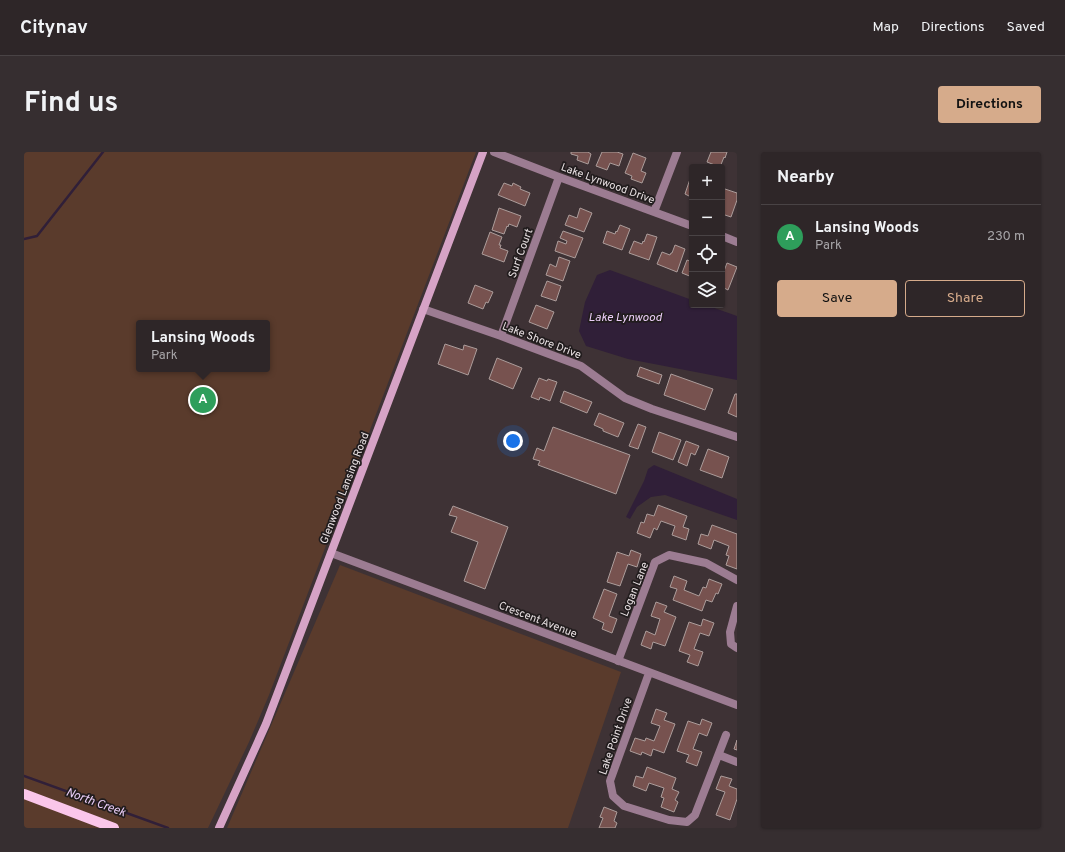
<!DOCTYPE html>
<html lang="en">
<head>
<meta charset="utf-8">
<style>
	:root { --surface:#2e2628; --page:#362e30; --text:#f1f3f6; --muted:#a7a5a8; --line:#494345; --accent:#d6ab8b }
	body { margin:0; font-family:Overpass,sans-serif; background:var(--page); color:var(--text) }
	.controls { position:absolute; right:12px; top:12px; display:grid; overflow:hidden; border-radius:4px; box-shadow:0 1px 3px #0004 }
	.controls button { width:36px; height:36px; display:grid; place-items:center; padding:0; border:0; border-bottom:1px solid var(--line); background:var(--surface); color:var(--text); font:20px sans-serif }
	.you { position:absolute; left:489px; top:289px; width:14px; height:14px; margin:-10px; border:3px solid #fff; border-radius:50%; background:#1a73e8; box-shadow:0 0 0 6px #1a73e833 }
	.badge { display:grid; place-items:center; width:26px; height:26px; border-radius:50%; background:var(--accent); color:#fff; font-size:13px; font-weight:700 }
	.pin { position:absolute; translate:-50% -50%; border:2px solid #fff; box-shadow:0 1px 4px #0006 }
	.popup { position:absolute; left:112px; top:168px; width:134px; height:52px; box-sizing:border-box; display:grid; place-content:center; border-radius:4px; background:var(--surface); filter:drop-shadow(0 1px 3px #0005); font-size:13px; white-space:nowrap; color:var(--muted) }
	.popup b { font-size:15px; color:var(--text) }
	.popup::after { content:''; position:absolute; left:50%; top:100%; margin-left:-8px; border:8px solid transparent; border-top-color:var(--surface) }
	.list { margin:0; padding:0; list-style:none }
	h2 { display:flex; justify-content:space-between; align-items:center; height:52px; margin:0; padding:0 16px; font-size:17px }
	h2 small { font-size:13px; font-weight:400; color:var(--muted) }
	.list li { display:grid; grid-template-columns:26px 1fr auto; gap:12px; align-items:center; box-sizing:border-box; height:64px; padding:0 16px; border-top:1px solid var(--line) }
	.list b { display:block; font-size:15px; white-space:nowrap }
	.list p { margin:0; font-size:13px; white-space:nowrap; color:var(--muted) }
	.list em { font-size:13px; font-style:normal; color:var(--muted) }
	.actions { display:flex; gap:8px; padding:12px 16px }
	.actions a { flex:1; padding:9px 0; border:1px solid var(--accent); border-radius:4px; text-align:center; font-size:14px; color:var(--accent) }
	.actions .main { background:var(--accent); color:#111 }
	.icon { flex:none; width:22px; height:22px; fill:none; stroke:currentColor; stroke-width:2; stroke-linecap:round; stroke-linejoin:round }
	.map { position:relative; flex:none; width:713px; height:676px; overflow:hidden; border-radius:4px }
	header { display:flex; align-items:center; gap:24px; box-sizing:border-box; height:56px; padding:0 20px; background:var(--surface); border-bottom:1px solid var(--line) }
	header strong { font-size:19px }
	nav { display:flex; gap:22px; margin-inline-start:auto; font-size:14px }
	.intro { display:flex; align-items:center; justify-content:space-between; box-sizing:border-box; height:96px; padding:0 24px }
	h1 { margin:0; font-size:28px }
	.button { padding:10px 18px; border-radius:4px; background:var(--accent); color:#111; font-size:14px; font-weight:700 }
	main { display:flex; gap:24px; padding:0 24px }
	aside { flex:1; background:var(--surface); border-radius:4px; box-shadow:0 1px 3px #0004 }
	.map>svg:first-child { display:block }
</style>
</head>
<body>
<header>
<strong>Citynav</strong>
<nav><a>Map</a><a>Directions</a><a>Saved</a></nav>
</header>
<div class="intro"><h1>Find us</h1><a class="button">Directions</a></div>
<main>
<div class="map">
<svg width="713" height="676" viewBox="0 0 713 676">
	<rect width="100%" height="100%" fill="#3e3235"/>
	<!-- green -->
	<path fill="#5a3b2c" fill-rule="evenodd" d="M 0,0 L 452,0 L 245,543 L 225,590 L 184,676 L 0,676 ZM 115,171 L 243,171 L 243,217 L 115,217 Z
		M 316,413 L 597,520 L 544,676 L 203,676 Z"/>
	<!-- water -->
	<path fill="#301f38" d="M 586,118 L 668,148 L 668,153 L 682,153 L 713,164 L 713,228 L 604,207 L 562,194 L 555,179 L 561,150 L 573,123 Z
		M 630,313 L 713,347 L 713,368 L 641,343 L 627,345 L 613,355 L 606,367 L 602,365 L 620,329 L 624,317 Z"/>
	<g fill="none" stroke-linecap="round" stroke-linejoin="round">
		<!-- stream -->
		<path stroke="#301f38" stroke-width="2.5" d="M 0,87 L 13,84 L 79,0
			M 0,624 L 144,676"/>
	</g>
	<!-- building -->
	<path fill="#77524f" stroke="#ac9d9b" d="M 547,0 L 564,0 L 567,2 L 564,12 L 553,8 L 554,4 L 547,2 Z
		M 578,0 L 593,0 L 599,2 L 595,14 L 586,11 L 583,18 L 572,14 Z
		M 687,0 L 703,0 L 701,6 L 700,5 L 696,15 L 683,10 Z
		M 609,1 L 622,6 L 617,19 L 622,21 L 618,31 L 607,27 L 608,24 L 601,21 Z
		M 666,27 L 668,28 L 668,49 L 666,48 L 667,45 L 661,42 Z
		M 480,31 L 488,34 L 489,31 L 497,35 L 496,37 L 506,41 L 501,54 L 474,43 Z
		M 698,36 L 713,41 L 713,48 L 707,65 L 698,62 L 699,52 Z
		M 475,56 L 497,64 L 493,75 L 485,72 L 484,75 L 483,74 L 480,82 L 468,78 Z
		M 556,56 L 568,61 L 560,80 L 541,73 L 545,63 L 553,66 Z
		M 596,73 L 606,77 L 598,98 L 579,91 L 583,79 L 591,82 L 592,79 L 593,80 Z
		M 539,79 L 559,86 L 551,106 L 531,99 L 534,89 L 542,92 L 543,89 L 536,86 Z
		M 466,80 L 478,85 L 475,93 L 477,93 L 476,96 L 484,99 L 480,110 L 458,102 Z
		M 623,82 L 633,85 L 625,108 L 605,101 L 610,89 L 618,92 L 619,89 L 620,90 Z
		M 651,93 L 661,97 L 653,120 L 633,112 L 638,100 L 646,103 L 647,101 L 648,101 Z
		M 535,105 L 546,109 L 539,129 L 522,123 L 526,112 L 532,115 Z
		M 663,108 L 668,110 L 668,125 L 658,121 Z
		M 703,111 L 713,115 L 704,138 L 698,135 L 698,121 L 699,119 L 700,119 Z
		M 523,129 L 537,134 L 532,149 L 517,144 Z
		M 451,133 L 469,140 L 464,151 L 462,150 L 459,157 L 444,151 Z
		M 512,153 L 530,160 L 523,177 L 505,170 Z
		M 421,192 L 439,198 L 440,193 L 453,197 L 444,223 L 414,212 Z
		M 473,206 L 498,216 L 489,237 L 465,227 Z
		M 616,215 L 638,223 L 635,232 L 613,224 Z
		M 647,222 L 689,237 L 681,258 L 640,243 Z
		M 515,226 L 523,229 L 524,227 L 533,230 L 526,249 L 516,245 L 515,248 L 507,245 Z
		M 540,239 L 568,250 L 563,261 L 536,250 Z
		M 711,242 L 713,242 L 713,265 L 704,261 Z
		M 575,261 L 600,271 L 594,285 L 579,279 L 579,277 L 570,273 Z
		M 614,272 L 622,275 L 614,297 L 605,294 Z
		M 529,275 L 606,303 L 592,342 L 514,313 L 516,309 L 509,307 L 513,296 L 520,299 Z
		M 635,280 L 657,288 L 649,308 L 628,300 Z
		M 662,289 L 675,294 L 671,303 L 667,301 L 663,314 L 654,310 Z
		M 684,297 L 705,305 L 698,326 L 676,318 Z
		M 634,353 L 663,364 L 659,375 L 665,377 L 662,388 L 648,383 L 651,374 L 637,369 L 633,378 L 630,376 L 626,386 L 613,381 L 617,370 L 620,371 L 623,362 L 630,364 Z
		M 429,354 L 484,375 L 461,437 L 440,429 L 454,390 L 427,380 L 433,365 L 425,363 Z
		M 688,373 L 713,382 L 713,417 L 702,413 L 705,404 L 702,403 L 705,394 L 690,388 L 687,397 L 674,392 L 677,382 L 684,384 Z
		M 607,398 L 617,402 L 613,415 L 604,412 L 596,434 L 583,430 L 593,400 L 605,404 Z
		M 650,424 L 663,429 L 660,438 L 675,444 L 679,435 L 682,436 L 685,427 L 698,432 L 694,442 L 692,441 L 688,450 L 682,448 L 678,459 L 649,448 L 653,437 L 646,435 Z
		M 580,437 L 593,442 L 585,464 L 593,467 L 588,481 L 578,477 L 580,471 L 569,466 Z
		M 632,450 L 643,454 L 640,460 L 652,465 L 641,494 L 629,490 L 627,497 L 617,493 L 622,479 L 631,483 L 636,467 L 627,464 Z
		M 679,467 L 690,471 L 685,484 L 676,481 L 670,497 L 679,500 L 674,514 L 663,510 L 666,503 L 655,499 L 665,470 L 677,474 Z
		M 632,557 L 643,561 L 640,568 L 651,572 L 640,601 L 629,597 L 627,604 L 618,600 L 617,603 L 606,599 L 611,586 L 621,589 L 622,586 L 630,589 L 636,574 L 627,571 Z
		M 678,567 L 688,571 L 683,584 L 675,581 L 669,597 L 678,600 L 673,614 L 662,610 L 665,603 L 653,599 L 664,569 L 676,573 Z
		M 713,588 L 713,598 L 710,597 Z
		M 623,615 L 652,626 L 648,637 L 655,640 L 651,648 L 654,650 L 650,660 L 637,655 L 640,646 L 637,645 L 640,636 L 625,631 L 622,639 L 609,634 L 612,624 L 619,626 Z
		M 697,624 L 708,627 L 705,634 L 713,637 L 713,647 L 706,668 L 692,663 L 701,640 L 692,637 Z
		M 580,655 L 593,660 L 590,669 L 593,671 L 591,676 L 575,676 L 579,666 L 576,665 Z"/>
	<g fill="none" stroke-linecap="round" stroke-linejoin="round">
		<!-- minor -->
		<path stroke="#9c7c92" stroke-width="8" d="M 470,0 L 535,25 L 668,74
			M 630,60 L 653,0
			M 698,84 L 713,90
			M 399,157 L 477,184 L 557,214 L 601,246 L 628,257 L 713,285
			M 477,184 L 535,25
			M 307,401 L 713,553
			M 713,454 L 706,480 L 707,492 L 713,496
			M 594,509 L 631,410 L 645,403 L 682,411 L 713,428
			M 625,521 L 586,629 L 589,644 L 600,654 L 645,668 L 663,670 L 671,663 L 702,583
			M 695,603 L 713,610"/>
		<!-- secondary -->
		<path stroke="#d6a3c6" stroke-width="8" d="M 195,676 L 242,572 L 459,0"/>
		<!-- primary -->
		<path stroke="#fac6ea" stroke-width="10" d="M 0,642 L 90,676"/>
	</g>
	<g text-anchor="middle" stroke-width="3.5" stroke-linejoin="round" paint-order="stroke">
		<!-- street labels -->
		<g font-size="11" fill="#e8e0e2" stroke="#211c1d">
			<text transform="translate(584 31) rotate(20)" y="4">Lake Lynwood Drive</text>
			<text transform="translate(496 101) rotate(-70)" y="4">Surf Court</text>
			<text transform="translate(518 188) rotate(21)" y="4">Lake Shore Drive</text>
			<text transform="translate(320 336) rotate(-69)" y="4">Glenwood Lansing Road</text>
			<text transform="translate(610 437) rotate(-68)" y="4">Logan Lane</text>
			<text transform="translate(514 467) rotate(21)" y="4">Crescent Avenue</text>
			<text transform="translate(591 584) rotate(-71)" y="4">Lake Point Drive</text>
		</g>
		<!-- water labels -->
		<g font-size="12" font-style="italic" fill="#eccff9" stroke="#211c1d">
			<text x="601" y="169">Lake Lynwood</text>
			<text transform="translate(72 650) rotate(20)" y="4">North Creek</text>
		</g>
	</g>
</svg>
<div class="controls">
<button>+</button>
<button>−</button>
<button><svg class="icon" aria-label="locate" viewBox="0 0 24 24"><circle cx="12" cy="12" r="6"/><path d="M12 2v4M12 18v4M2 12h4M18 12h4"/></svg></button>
<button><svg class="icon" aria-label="layers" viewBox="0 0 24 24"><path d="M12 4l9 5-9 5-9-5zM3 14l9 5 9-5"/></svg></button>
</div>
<div class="you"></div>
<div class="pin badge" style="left:179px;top:248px;background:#2e9e5b">A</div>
<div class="popup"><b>Lansing Woods</b>Park</div>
</div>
<aside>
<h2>Nearby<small></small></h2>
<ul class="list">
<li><span class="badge" style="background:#2e9e5b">A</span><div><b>Lansing Woods</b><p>Park</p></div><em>230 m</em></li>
</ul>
<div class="actions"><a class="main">Save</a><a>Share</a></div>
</aside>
</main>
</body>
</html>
